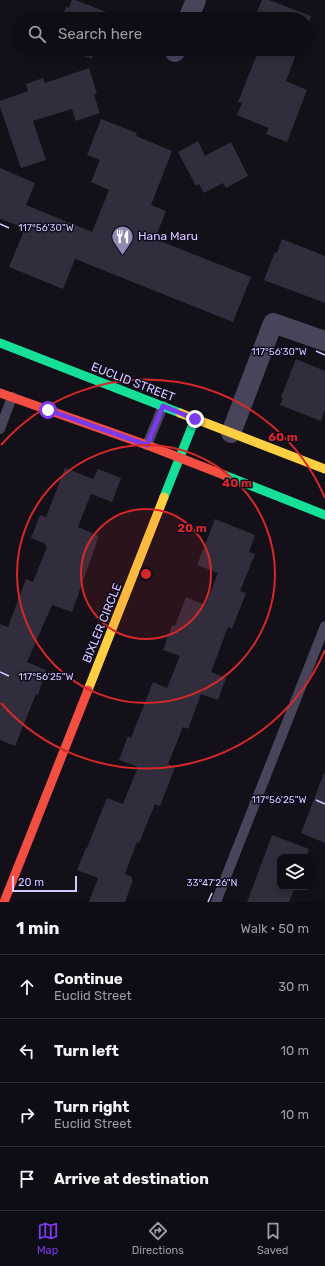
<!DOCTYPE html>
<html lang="en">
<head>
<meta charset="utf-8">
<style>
	:root { --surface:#0e0c14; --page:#17151d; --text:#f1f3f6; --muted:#9b9ba0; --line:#2e2c34; --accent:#7c3aed }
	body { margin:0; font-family:Rubik,sans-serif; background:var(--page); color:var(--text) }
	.controls { position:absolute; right:12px; bottom:12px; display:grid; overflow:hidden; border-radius:8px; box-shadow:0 2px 6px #0003 }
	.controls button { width:36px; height:36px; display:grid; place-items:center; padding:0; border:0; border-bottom:1px solid var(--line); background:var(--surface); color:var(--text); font:20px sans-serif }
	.scale { position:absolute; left:12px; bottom:10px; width:65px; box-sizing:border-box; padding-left:4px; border:2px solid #d5caff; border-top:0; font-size:11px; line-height:14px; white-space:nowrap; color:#d5caff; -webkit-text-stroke:3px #110c1e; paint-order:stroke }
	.stop { position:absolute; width:12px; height:12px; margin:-9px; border:3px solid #7c3aed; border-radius:50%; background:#fff }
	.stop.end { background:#7c3aed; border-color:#fff; box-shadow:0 1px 4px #0008 }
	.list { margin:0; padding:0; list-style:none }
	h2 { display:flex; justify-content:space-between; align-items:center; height:52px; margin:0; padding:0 16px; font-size:17px }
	h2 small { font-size:13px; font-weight:400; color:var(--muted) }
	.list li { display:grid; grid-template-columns:26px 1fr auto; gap:12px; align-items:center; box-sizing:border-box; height:64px; padding:0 16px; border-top:1px solid var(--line) }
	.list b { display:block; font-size:15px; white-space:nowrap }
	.list p { margin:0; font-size:13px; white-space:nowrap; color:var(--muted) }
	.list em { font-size:13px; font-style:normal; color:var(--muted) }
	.icon { flex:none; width:22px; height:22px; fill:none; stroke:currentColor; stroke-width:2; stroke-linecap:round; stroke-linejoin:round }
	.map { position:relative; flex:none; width:325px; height:902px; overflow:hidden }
	.search { position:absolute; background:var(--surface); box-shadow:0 2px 6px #0003; left:12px; right:12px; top:12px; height:44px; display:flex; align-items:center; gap:10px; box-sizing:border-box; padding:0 14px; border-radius:22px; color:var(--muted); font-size:15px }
	.sheet { height:308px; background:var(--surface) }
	nav { display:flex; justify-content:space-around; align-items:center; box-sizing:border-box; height:56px; border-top:1px solid var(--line); background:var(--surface); font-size:11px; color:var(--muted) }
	nav a { display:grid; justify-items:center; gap:2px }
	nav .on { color:var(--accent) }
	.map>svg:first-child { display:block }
</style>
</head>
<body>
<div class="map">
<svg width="325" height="902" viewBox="0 0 325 902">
	<rect width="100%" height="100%" fill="#13101a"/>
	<!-- building -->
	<path fill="#312d3d" d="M 72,0 L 75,0 L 109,13 L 107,19 L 61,19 L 66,7 L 69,8 Z
		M 262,0 L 269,0 L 311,16 L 306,30 L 306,19 L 254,19 Z
		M 66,49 L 96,49 L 92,59 Z
		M 250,49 L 298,49 L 286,81 L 307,90 L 287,142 L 266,134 L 269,128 L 237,115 L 242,103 L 238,102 L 258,52 Z
		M 89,68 L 97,94 L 94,95 L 100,113 L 76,121 L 72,109 L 33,121 L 46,160 L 21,168 L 0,107 L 0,101 L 28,91 L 26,84 L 43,78 L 45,83 Z
		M 101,119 L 137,133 L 136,136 L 172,151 L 151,205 L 166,211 L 155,239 L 251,277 L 233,322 L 75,259 L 63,289 L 9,267 L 25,228 L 0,219 L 0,168 L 35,183 L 26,205 L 92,232 L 109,190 L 91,182 L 100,160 L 87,155 Z
		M 198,141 L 205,156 L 231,142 L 248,176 L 226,188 L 223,183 L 204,193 L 199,184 L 196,186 L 178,152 Z
		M 282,239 L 325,256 L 325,303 L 264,280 L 275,252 L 277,253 Z
		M 296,359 L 325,371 L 325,409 L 321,421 L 280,405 L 283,398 L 281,397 Z
		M 65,468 L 93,479 L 98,469 L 121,478 L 112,502 L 91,494 L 78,527 L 99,536 L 72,612 L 52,605 L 27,662 L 46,670 L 38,695 L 36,694 L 15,746 L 0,740 L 0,624 L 8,627 L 26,579 L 33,582 L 47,547 L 45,547 L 46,544 L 31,538 L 40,515 L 46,517 Z
		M 215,519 L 255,535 L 249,552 L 255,554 L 240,591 L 246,593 L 232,629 L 228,627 L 211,672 L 226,678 L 218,700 L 201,694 L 188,729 L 183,727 L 168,764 L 175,767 L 160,806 L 155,804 L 139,843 L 137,842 L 125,874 L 132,877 L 131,879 L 133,880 L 125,902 L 89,902 L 98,878 L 77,870 L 86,848 L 87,848 L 107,798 L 123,804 L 138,767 L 119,760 L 128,736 L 131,738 L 153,682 L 167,688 L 180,656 L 163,650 L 172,625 L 175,626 L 186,597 L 205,605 L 218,573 L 197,565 Z
		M 324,773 L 325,774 L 325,843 L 301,833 Z
		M 272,835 L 309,849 L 306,857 L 280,857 L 280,887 L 295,887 L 289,902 L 247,902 Z"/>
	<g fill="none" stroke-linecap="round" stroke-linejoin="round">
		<!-- lane -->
		<path stroke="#48455b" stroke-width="10" d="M 0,429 L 12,397
			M 147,445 L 163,406
			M 216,902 L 325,626"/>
		<!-- street -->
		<path stroke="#48455b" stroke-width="20" d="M 188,19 L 196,0
			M 175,52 L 177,49
			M 231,433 L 273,323 L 325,341"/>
		<!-- fast -->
		<path stroke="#16e098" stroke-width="9" d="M 0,343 L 180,413
			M 224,475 L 325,515
			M 164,497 L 195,419"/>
		<!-- slow -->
		<path stroke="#ffcf43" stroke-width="9" d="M 180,413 L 325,469
			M 88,690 L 164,497"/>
		<!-- jam -->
		<path stroke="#f24e42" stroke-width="9" d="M 0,393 L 147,445 L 224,475
			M 4,902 L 88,690"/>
	</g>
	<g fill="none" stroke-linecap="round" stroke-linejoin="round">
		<!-- route -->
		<path stroke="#7c3aed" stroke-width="5" d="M 48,410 L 147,445 L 163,406 L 195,419"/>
	</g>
	<!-- ticks -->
	<path fill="none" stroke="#d5caff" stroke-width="1.5" d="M 0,224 L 9,228M 316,351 L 325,355M 0,672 L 9,676M 316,800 L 325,804M 208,902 L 212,893"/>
	<!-- distance rings -->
	<circle cx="146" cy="574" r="65" fill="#d62828" fill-opacity=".12"/>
	<g fill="none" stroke="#d62828" stroke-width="2">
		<circle cx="146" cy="574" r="65"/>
		<circle cx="146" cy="574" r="129"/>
		<path d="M325 650A194 194 0 0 1 1 703M1 445A194 194 0 0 1 325 498"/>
	</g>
	<!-- icons -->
	<defs>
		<symbol id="restaurant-pin" viewBox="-11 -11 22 30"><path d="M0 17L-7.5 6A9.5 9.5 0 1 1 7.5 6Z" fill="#9189af" stroke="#110c1e"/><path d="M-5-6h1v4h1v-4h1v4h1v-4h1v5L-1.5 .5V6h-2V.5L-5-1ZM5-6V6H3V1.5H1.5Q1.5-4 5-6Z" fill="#fff"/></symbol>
	</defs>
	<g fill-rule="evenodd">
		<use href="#restaurant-pin" x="110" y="224" width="25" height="34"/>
	</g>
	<g text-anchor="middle" stroke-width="3" stroke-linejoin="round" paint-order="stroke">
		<!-- poi labels -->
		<g font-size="12" fill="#d5caff" stroke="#110c1e" text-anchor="start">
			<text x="138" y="240">Hana Maru</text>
		</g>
		<!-- street labels -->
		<g font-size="12" fill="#d5caff" stroke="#110c1e">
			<text transform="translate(133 382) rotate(21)" y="4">EUCLID STREET</text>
			<text transform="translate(102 623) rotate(-68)" y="4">BIXLER CIRCLE</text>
		</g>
	</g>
	<g font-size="10" text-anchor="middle" fill="#d5caff" stroke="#110c1e" stroke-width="3" stroke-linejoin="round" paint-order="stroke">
		<text x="46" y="231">117°56'30"W</text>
		<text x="279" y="355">117°56'30"W</text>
		<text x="46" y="680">117°56'25"W</text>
		<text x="279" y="803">117°56'25"W</text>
		<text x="212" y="886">33°47'26"N</text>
	</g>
	<circle cx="146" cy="574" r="6" fill="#d62828" stroke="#110c1e" stroke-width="2"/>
	<g font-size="12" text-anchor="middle" font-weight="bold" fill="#d62828" stroke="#110c1e" stroke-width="3" stroke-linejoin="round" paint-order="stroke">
		<text x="283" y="441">60 m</text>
		<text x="237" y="487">40 m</text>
		<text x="192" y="532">20 m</text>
	</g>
</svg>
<div class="controls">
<button><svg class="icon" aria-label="layers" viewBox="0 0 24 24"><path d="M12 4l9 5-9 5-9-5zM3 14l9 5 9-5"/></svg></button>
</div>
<div class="scale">20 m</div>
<div class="stop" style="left:48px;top:410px"></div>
<div class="stop end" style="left:195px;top:419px"></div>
<div class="search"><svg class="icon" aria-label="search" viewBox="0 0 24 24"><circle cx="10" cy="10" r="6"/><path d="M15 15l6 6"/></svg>Search here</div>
</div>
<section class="sheet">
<h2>1 min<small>Walk · 50 m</small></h2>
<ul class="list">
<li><svg class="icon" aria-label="ahead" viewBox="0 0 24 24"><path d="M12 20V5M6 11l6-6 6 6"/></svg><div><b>Continue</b><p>Euclid Street</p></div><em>30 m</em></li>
<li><svg class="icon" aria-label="left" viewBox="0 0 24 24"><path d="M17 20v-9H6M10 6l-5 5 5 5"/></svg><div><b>Turn left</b></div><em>10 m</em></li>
<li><svg class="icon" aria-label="right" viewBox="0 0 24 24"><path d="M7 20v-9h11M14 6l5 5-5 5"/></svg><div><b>Turn right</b><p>Euclid Street</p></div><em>10 m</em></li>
<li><svg class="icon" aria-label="arrive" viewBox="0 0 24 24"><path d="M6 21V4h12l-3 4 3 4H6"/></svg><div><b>Arrive at destination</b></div></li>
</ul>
</section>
<nav>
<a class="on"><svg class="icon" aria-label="map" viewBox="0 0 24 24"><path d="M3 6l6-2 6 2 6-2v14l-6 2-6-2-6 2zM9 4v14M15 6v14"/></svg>Map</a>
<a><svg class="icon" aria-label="directions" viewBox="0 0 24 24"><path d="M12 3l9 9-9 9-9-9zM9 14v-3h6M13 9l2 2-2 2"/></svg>Directions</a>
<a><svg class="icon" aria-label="saved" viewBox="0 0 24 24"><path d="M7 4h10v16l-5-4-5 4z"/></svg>Saved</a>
</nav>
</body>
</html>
